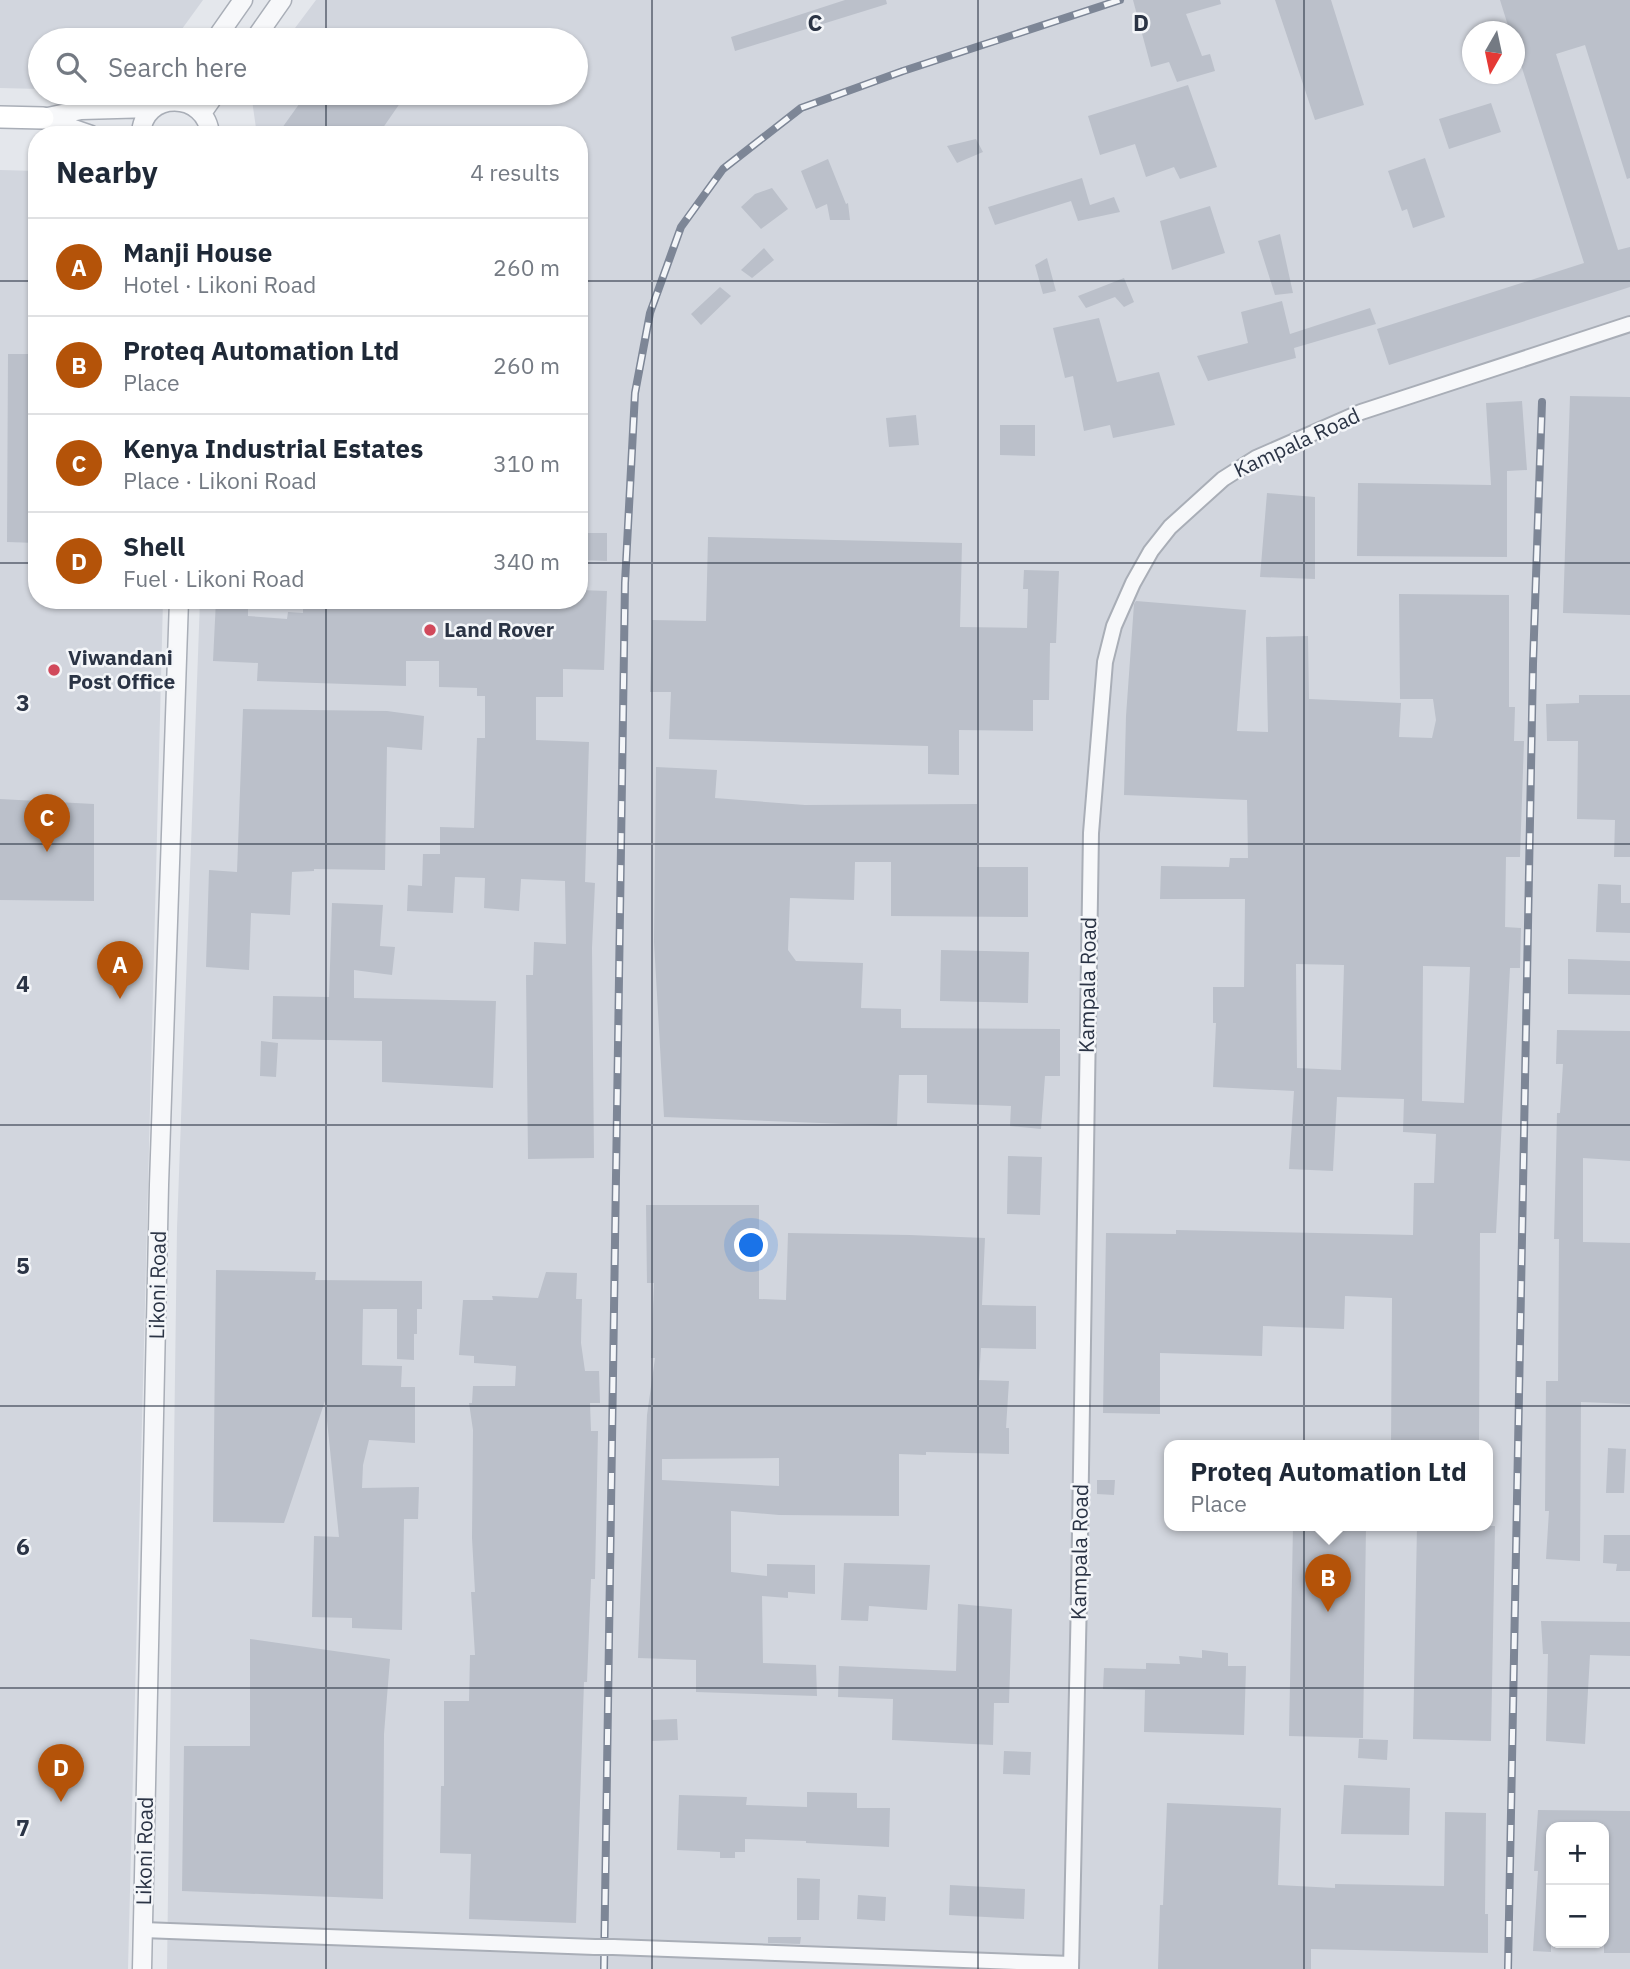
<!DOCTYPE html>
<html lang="en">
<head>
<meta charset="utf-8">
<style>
	:root { --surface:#fff; --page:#f6f6f7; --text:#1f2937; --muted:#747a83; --line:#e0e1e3; --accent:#b45309 }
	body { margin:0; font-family:"IBM Plex Sans",sans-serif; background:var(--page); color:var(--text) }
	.controls { position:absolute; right:21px; bottom:21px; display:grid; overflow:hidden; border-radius:14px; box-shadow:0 2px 5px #0004 }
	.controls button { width:63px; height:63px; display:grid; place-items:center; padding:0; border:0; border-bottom:2px solid var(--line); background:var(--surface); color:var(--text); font:35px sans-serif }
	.compass { position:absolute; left:1462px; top:21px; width:63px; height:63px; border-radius:50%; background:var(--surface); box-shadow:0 2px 5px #0004; rotate:189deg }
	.you { position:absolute; left:752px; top:1246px; width:24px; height:24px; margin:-18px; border:5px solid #fff; border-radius:50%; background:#1a73e8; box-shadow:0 0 0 10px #1a73e833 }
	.badge { display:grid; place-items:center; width:46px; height:46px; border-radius:50%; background:var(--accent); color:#fff; font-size:23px; font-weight:700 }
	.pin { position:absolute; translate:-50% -58px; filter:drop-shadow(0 2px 4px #0008) }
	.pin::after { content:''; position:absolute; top:37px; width:24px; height:21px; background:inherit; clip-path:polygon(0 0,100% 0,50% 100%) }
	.popup { position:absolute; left:1164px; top:1440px; width:329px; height:91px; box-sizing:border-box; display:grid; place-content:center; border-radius:14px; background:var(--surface); filter:drop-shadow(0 2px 5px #0005); font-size:23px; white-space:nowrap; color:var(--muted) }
	.popup b { font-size:26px; color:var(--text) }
	.popup::after { content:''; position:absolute; left:50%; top:100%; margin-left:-14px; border:14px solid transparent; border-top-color:var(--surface) }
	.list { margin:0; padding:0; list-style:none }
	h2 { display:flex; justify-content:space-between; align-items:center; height:91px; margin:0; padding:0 28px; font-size:30px }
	h2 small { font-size:23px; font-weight:400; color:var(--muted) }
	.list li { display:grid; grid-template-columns:46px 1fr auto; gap:21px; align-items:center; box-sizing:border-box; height:98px; padding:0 28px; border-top:2px solid var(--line) }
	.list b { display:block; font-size:26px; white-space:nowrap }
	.list p { margin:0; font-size:23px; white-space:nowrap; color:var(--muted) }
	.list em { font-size:23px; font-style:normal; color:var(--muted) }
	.icon { flex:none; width:38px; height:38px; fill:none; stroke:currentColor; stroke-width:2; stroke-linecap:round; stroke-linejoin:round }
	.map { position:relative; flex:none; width:1630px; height:1969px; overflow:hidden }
	.search { position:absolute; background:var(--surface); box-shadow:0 2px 5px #0004; left:28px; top:28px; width:560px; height:77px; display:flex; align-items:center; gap:18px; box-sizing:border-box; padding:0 24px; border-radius:38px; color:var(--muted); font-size:26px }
	.panel { position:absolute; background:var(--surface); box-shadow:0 2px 5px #0004; left:28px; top:126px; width:560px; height:483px; border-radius:28px }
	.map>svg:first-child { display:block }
</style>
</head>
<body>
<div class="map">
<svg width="1630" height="1969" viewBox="0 0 1630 1969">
	<rect width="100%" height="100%" fill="#e4e7ec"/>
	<!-- built -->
	<path fill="#d2d6de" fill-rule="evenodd" d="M 0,0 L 203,0 L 174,40 L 40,40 L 40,89 L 0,88 Z
		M 316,0 L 1630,0 L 1630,1969 L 167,1969 L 177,1228 L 200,600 L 579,600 L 579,135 L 257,135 L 251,93 L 576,93 L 576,40 L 286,40 ZM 1472,32 L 1514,32 L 1514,74 L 1472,74 ZM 1169,1446 L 1487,1446 L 1487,1526 L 1169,1526 ZM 1551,1827 L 1604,1827 L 1604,1943 L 1551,1943 Z
		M 0,170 L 37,171 L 37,600 L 163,600 L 128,1969 L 0,1969 Z"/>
	<!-- building -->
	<path fill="#bbc0ca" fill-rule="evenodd" d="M 845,0 L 886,0 L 887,4 L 735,51 L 731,37 Z
		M 1133,0 L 1220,0 L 1221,4 L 1186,14 L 1202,56 L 1210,54 L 1215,71 L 1177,82 L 1169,62 L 1151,67 Z
		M 1275,0 L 1331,0 L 1364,105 L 1315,120 Z
		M 1500,0 L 1630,0 L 1630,178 L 1627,179 L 1585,45 L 1556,54 L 1618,250 L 1630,247 L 1630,287 L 1389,365 L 1377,329 L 1584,263 L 1515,46 L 1515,32 L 1510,32 Z
		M 1188,85 L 1217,167 L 1180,179 L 1174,167 L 1146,177 L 1135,144 L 1100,155 L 1088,116 Z
		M 307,93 L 407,93 L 378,135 L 277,135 Z
		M 1491,103 L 1501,132 L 1449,149 L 1439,119 Z
		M 976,139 L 983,152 L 957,163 L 947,146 Z
		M 1425,158 L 1445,217 L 1413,228 L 1407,209 L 1402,211 L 1388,171 Z
		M 828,159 L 846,204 L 848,203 L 850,220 L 830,220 L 827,204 L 816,209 L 801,171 Z
		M 1082,178 L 1090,205 L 1114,197 L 1120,212 L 1078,221 L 1071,201 L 995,225 L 988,207 Z
		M 772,188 L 788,209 L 761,229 L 741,207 L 755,194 Z
		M 1210,206 L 1225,253 L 1172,270 L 1160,221 Z
		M 1280,234 L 1293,293 L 1275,295 L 1258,241 Z
		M 764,248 L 774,260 L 752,278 L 741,270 Z
		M 1047,258 L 1056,291 L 1043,294 L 1035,265 Z
		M 1124,278 L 1134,302 L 1124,307 L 1115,297 L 1086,308 L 1078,296 Z
		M 720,287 L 731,296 L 701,325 L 691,314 Z
		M 1282,301 L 1290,334 L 1370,308 L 1376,324 L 1294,348 L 1296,358 L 1208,381 L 1197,356 L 1248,343 L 1241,312 Z
		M 1099,318 L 1117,382 L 1159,372 L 1175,425 L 1113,438 L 1110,425 L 1084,431 L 1073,376 L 1065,378 L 1053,328 Z
		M 8,354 L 37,354 L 37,543 L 7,542 Z
		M 1570,396 L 1630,397 L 1630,615 L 1563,613 Z
		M 1522,401 L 1527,470 L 1507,471 L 1507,557 L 1357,556 L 1358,483 L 1491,485 L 1486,403 Z
		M 916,415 L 919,445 L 889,447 L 886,418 Z
		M 1000,425 L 1035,425 L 1035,456 L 1000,455 Z
		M 1267,493 L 1315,497 L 1315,579 L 1260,577 Z
		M 579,533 L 607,533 L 607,561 L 579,560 Z
		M 708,537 L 962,543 L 960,627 L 1027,628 L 1028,589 L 1023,589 L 1024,570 L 1059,571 L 1056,643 L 1050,643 L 1049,700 L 1033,700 L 1033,731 L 959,730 L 959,775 L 928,774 L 928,746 L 669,739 L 671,692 L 650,692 L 652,620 L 706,621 Z
		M 579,590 L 607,591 L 604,670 L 563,669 L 563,697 L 536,697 L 536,740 L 589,742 L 585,882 L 595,883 L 592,948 L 594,1158 L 528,1159 L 526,975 L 533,975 L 534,942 L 566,944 L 565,881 L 521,879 L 519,911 L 484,908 L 485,878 L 455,877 L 453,913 L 407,911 L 408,885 L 422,886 L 423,854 L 440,854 L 440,827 L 474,828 L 477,738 L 485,738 L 485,696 L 477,696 L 477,688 L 439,687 L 439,661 L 406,661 L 406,686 L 257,681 L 258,663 L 213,661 L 216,600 L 248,600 L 248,616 L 287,619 L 288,612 L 303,613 L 303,600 L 579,600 Z
		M 1399,594 L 1509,595 L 1509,707 L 1515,707 L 1514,741 L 1524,741 L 1520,857 L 1506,857 L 1505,927 L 1521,928 L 1520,968 L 1510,968 L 1496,1233 L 1480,1233 L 1479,1446 L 1391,1446 L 1392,1298 L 1345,1296 L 1344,1329 L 1263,1326 L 1262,1356 L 1160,1353 L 1160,1414 L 1103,1413 L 1106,1233 L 1176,1234 L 1176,1230 L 1413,1235 L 1414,1183 L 1434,1183 L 1436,1134 L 1403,1132 L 1404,1099 L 1337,1097 L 1333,1171 L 1289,1169 L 1294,1091 L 1213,1087 L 1216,1023 L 1213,1023 L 1213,987 L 1244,987 L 1245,899 L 1160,899 L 1161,866 L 1229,867 L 1230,858 L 1248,858 L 1247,800 L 1124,795 L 1126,716 L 1134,604 L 1136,601 L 1246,610 L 1237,731 L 1268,732 L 1266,637 L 1308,636 L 1309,699 L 1401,703 L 1399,737 L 1432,738 L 1436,720 L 1433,699 L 1400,699 ZM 1296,964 L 1344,965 L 1341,1070 L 1297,1068 ZM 1423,966 L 1470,967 L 1464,1103 L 1422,1101 Z
		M 1579,695 L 1630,695 L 1630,857 L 1614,857 L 1615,820 L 1577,819 L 1578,741 L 1547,741 L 1546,704 L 1579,703 Z
		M 243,709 L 387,711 L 424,716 L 422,750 L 387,747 L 385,870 L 314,869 L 314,871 L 292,872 L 290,915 L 251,913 L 249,970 L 206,967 L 209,870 L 237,872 Z
		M 656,767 L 717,770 L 715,798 L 805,805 L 977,804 L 977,867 L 1028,867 L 1028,917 L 891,916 L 891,862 L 855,862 L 854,900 L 790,898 L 788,950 L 796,961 L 863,963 L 861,1008 L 901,1009 L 901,1028 L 1060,1029 L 1060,1076 L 1045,1076 L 1041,1129 L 1010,1126 L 1011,1106 L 927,1103 L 927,1075 L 899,1075 L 897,1126 L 664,1117 L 654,942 Z
		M 0,799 L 94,804 L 94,901 L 0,900 Z
		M 1598,884 L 1621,885 L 1621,903 L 1630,903 L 1630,933 L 1596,932 Z
		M 332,903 L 383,905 L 380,946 L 395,947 L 392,975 L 354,970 L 354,998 L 496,1001 L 493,1088 L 382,1082 L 382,1041 L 272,1039 L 273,996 L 329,997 Z
		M 941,950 L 1029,952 L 1028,1003 L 940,1001 Z
		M 1568,959 L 1630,961 L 1630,995 L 1568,994 Z
		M 1557,1030 L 1630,1031 L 1630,1161 L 1583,1158 L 1583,1242 L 1630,1243 L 1630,1404 L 1581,1402 L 1580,1561 L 1546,1559 L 1549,1511 L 1545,1511 L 1546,1381 L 1558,1381 L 1559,1239 L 1554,1239 L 1556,1156 L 1557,1113 L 1560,1113 L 1563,1064 L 1556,1064 Z
		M 261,1041 L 278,1043 L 276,1077 L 260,1076 Z
		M 1008,1156 L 1042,1157 L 1040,1215 L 1007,1214 Z
		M 646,1205 L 759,1205 L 759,1299 L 786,1300 L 788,1233 L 910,1235 L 985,1238 L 982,1305 L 1036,1306 L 1036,1349 L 981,1348 L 979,1380 L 1009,1381 L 1006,1428 L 1009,1428 L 1009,1454 L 926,1452 L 926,1455 L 899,1454 L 899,1516 L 779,1515 L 731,1511 L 731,1572 L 767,1576 L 767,1564 L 815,1565 L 815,1594 L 788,1592 L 788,1598 L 762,1596 L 763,1663 L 816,1665 L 817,1696 L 696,1692 L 696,1660 L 638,1658 L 647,1415 L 655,1358 L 651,1358 L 654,1283 L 647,1283 ZM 779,1458 L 779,1486 L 662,1480 L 662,1459 Z
		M 216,1270 L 316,1272 L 315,1280 L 422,1281 L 422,1309 L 417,1309 L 417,1334 L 414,1334 L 414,1360 L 397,1359 L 397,1309 L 363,1309 L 362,1365 L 402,1366 L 401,1387 L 415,1387 L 415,1443 L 369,1440 L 363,1465 L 362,1488 L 419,1487 L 418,1519 L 404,1519 L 402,1630 L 352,1628 L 352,1618 L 312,1617 L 314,1536 L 339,1537 L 325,1401 L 284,1523 L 213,1522 Z
		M 546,1272 L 577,1273 L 576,1299 L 582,1299 L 581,1343 L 585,1371 L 599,1371 L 600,1403 L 590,1403 L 591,1431 L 598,1431 L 595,1579 L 591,1579 L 587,1682 L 584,1682 L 576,1923 L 469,1919 L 471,1854 L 440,1853 L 441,1786 L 444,1786 L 444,1701 L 469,1701 L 470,1655 L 475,1655 L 471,1592 L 475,1592 L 472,1538 L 473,1430 L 469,1403 L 472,1403 L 473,1386 L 515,1386 L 516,1366 L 474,1363 L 474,1356 L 459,1355 L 463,1300 L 493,1300 L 492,1296 L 538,1298 Z
		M 1608,1448 L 1626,1449 L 1624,1493 L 1606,1493 Z
		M 1097,1480 L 1115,1480 L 1114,1495 L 1097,1494 Z
		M 1293,1526 L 1366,1526 L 1363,1738 L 1289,1736 Z
		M 1417,1526 L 1495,1526 L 1491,1741 L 1413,1739 Z
		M 1604,1535 L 1630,1535 L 1630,1571 L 1616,1571 L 1617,1564 L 1603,1563 Z
		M 844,1563 L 930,1565 L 927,1610 L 869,1606 L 868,1621 L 841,1620 Z
		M 958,1604 L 1012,1609 L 1009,1703 L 994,1703 L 993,1745 L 892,1740 L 893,1699 L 838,1697 L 839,1666 L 956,1671 Z
		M 1541,1621 L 1630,1622 L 1630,1656 L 1590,1655 L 1585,1744 L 1546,1741 L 1548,1654 L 1543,1654 Z
		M 250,1639 L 390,1659 L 384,1734 L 383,1899 L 182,1891 L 184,1746 L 250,1746 Z
		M 1202,1650 L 1228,1653 L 1228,1666 L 1246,1666 L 1244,1735 L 1144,1732 L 1145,1690 L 1103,1689 L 1104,1668 L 1146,1669 L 1146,1663 L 1180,1664 L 1179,1656 L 1202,1658 Z
		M 677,1719 L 678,1740 L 652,1741 L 652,1720 Z
		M 1359,1739 L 1388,1740 L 1387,1760 L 1358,1758 Z
		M 1004,1751 L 1031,1752 L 1030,1775 L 1003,1774 Z
		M 1344,1785 L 1410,1788 L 1409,1835 L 1341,1834 Z
		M 807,1792 L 857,1793 L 857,1808 L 890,1808 L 889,1847 L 806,1843 L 806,1841 L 745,1839 L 745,1852 L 735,1852 L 735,1858 L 720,1858 L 720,1852 L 677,1850 L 679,1795 L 747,1797 L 746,1805 L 807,1807 Z
		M 1167,1803 L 1281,1808 L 1278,1885 L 1335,1888 L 1335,1884 L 1444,1886 L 1445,1812 L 1486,1813 L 1485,1914 L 1488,1914 L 1488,1953 L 1311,1949 L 1311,1969 L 1158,1969 L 1160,1905 L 1163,1905 Z
		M 1538,1810 L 1630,1811 L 1630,1953 L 1604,1953 L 1604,1827 L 1551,1827 L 1551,1952 L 1533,1951 L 1538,1871 L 1534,1871 Z
		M 797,1878 L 820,1879 L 819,1920 L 797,1920 Z
		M 950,1885 L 1025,1889 L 1024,1919 L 949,1915 Z
		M 858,1895 L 886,1897 L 885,1921 L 857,1919 Z
		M 768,1937 L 801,1937 L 800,1944 L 768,1943 Z"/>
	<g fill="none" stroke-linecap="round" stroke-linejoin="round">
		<defs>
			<path id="minor" d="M 143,1930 L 595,1947
				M 613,1947 L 1071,1964
				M 1071,1969 L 1079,1596 L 1091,833 L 1105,662 L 1114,626 L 1133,583 L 1151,551 L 1170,527 L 1223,479 L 1256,458 L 1361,412 L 1630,324"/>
			<path id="tertiary" d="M 215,40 L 243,0
				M 254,40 L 282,0
				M 202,113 L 216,93
				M 43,118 L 81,110 L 152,108
				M 45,119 L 91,135
				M 141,135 C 142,90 207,91 210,135
				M 142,1969 L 159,1185 L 179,600"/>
			<path id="secondary" d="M 0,117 L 43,118"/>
		</defs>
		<!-- minor casing -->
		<use href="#minor" stroke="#a9aeb7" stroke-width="18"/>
		<!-- tertiary casing -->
		<use href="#tertiary" stroke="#a9aeb7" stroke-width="21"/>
		<!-- secondary casing -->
		<use href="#secondary" stroke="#a9aeb7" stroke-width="24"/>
		<!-- minor -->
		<use href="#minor" stroke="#f7f8fa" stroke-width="14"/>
		<!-- tertiary -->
		<use href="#tertiary" stroke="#f7f8fa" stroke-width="18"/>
		<!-- secondary -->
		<use href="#secondary" stroke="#fff" stroke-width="21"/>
		<defs>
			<path id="rail" d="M 604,1969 L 625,583 L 635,393 L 650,313 L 681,227 L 723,169 L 801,108 L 903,71 L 1120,0
				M 1508,1969 L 1533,664 L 1542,402"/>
		</defs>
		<!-- rail casing -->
		<use href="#rail" stroke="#7d8696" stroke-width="8"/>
		<!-- rail -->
		<use href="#rail" stroke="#f4f6f9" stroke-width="5" stroke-dasharray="16" stroke-linecap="butt"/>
		<defs>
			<path id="minor-bridge" d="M 595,1947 L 613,1947"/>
		</defs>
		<!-- minor-bridge casing -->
		<use href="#minor-bridge" stroke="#a9aeb7" stroke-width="18" stroke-linecap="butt"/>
		<!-- minor-bridge -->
		<use href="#minor-bridge" stroke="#f7f8fa" stroke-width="14"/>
	</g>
	<!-- grid -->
	<path fill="none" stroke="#2b3445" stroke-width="2" stroke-opacity="0.55" d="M 326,0 L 326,40M 652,0 L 652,1969M 978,0 L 978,1969M 1304,0 L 1304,1969M 326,93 L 326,135M 0,281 L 37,281M 579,281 L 1630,281M 0,563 L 37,563M 579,563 L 1630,563M 326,600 L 326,1969M 0,844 L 1630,844M 0,1125 L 1630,1125M 0,1406 L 1630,1406M 0,1688 L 1630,1688"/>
	<!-- markers -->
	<g fill="#d1495b" stroke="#f4f6f9" stroke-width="2.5">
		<circle cx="430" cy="630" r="7"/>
		<circle cx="54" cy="670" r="7"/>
	</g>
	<g text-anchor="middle" stroke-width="5" stroke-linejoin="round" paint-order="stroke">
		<!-- street labels -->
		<g font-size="21" fill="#2b3445" stroke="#f4f6f9">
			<text transform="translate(1297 443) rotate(-25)" y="7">Kampala Road</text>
			<text transform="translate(1088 985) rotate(-89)" y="7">Kampala Road</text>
			<text transform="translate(158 1285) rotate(-89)" y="7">Likoni Road</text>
			<text transform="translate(1080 1552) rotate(-89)" y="7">Kampala Road</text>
			<text transform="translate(145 1851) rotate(-89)" y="7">Likoni Road</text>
		</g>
		<!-- poi labels -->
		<g font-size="21" font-weight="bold" fill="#2b3445" stroke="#f4f6f9" text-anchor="start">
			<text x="444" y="637">Land Rover</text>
			<text x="68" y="665">Viwandani<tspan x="68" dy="24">Post Office</tspan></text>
		</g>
	</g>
	<g font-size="23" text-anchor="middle" font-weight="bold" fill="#2b3445" stroke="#f4f6f9" stroke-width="5" stroke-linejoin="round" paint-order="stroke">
		<text x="815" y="31">C</text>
		<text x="1141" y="31">D</text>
		<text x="23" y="711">3</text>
		<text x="23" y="992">4</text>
		<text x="23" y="1274">5</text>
		<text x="23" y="1555">6</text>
		<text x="23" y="1836">7</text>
	</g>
</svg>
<div class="controls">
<button>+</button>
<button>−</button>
</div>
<svg class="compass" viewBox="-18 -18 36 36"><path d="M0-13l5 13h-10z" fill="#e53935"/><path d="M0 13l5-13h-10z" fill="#747a83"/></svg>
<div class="you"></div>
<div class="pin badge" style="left:120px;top:999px">A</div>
<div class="pin badge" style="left:1328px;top:1612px">B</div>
<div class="popup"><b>Proteq Automation Ltd</b>Place</div>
<div class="pin badge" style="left:47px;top:852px">C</div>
<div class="pin badge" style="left:61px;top:1802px">D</div>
<div class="search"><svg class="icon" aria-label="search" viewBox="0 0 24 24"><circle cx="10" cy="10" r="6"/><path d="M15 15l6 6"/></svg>Search here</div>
<section class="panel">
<h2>Nearby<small>4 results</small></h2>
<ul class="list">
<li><span class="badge">A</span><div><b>Manji House</b><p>Hotel · Likoni Road</p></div><em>260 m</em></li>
<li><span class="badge">B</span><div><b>Proteq Automation Ltd</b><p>Place</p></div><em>260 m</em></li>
<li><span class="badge">C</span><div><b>Kenya Industrial Estates</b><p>Place · Likoni Road</p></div><em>310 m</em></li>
<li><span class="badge">D</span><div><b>Shell</b><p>Fuel · Likoni Road</p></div><em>340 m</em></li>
</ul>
</section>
</div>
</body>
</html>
